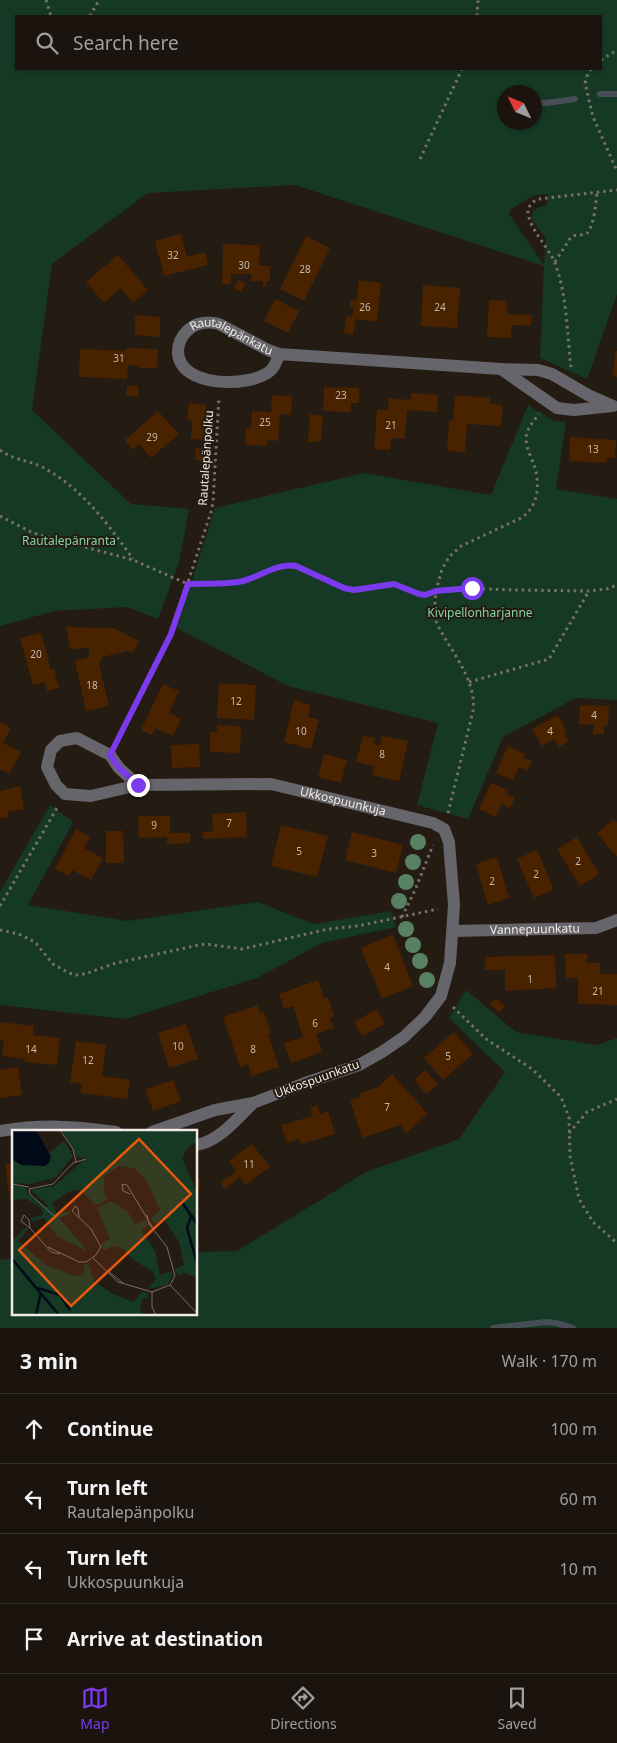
<!DOCTYPE html>
<html lang="en">
<head>
<meta charset="utf-8">
<style>
	:root { --surface:#1b140e; --page:#28211c; --text:#f1f3f6; --muted:#a09e9e; --line:#39332e; --accent:#7c3aed }
	body { margin:0; font-family:"Noto Sans",sans-serif; background:var(--page); color:var(--text) }
	.compass { position:absolute; left:497px; top:85px; width:45px; height:45px; border-radius:50%; background:var(--surface); box-shadow:0 1px 4px #0004; rotate:313deg }
	.stop { position:absolute; width:15px; height:15px; margin:-11px; border:4px solid #7c3aed; border-radius:50%; background:#fff }
	.stop.end { background:#7c3aed; border-color:#fff; box-shadow:0 1px 5px #0008 }
	.list { margin:0; padding:0; list-style:none }
	h2 { display:flex; justify-content:space-between; align-items:center; height:65px; margin:0; padding:0 20px; font-size:21px }
	h2 small { font-size:16px; font-weight:400; color:var(--muted) }
	.list li { display:grid; grid-template-columns:32px 1fr auto; gap:15px; align-items:center; box-sizing:border-box; height:70px; padding:0 20px; border-top:1px solid var(--line) }
	.list b { display:block; font-size:19px; white-space:nowrap }
	.list p { margin:0; font-size:16px; white-space:nowrap; color:var(--muted) }
	.list em { font-size:16px; font-style:normal; color:var(--muted) }
	.icon { flex:none; width:28px; height:28px; fill:none; stroke:currentColor; stroke-width:2; stroke-linecap:round; stroke-linejoin:round }
	.map { position:relative; flex:none; width:617px; height:1328px; overflow:hidden }
	.search { position:absolute; background:var(--surface); box-shadow:0 1px 4px #0004; left:15px; right:15px; top:15px; height:55px; display:flex; align-items:center; gap:12px; box-sizing:border-box; padding:0 18px; border-radius:0px; color:var(--muted); font-size:19px }
	.sheet { height:345px; background:var(--surface) }
	nav { display:flex; justify-content:space-around; align-items:center; box-sizing:border-box; height:70px; border-top:1px solid var(--line); background:var(--surface); font-size:14px; color:var(--muted) }
	nav a { display:grid; justify-items:center; gap:2px }
	nav .on { color:var(--accent) }
	.map>svg:first-child { display:block }
</style>
</head>
<body>
<div class="map">
<svg width="617" height="1328" viewBox="0 0 617 1328">
	<rect width="100%" height="100%" fill="#241b13"/>
	<!-- green -->
	<path fill="#153925" fill-rule="evenodd" d="M 0,0 L 617,0 L 617,294 L 587,379 L 540,358 L 544,266 L 295,185 L 148,193 L 52,264 L 32,410 L 131,504 L 189,509 L 179,562 L 158,619 L 127,607 L 55,611 L 0,626 ZM 16,16 L 601,16 L 601,69 L 16,69 ZM 504,92 L 534,92 L 534,122 L 504,122 ZM 548,194 L 547,205 C 539,207 532,209 531,218 L 546,239 L 544,265 L 509,214 L 511,209 L 535,195 Z
		M 528,405 L 554,421 L 566,422 L 556,489 L 617,499 L 617,700 L 576,698 L 503,737 L 468,819 L 417,805 L 438,723 L 288,686 L 177,628 L 215,508 L 364,473 L 491,495 Z
		M 50,805 L 73,822 L 28,905 L 127,921 L 258,902 L 314,924 L 391,911 L 396,927 L 322,943 L 257,978 L 125,1019 L 0,1005 L 0,892 Z
		M 466,990 L 516,1032 L 597,1045 L 617,1038 L 617,1328 L 0,1328 L 0,1260 L 14,1258 L 14,1314 L 196,1314 L 196,1252 L 237,1251 L 366,1172 L 459,1139 L 505,1072 L 449,1018 Z"/>
	<g fill="none" stroke-linecap="round" stroke-linejoin="round">
		<!-- stream -->
		<path stroke="#484e56" stroke-width="6" d="M 600,94 L 617,94
			M 534,102 L 546,103 L 575,99
			M 493,1328 L 546,1322 L 556,1323 L 573,1328"/>
	</g>
	<!-- building -->
	<path fill="#492200" d="M 181,234 L 187,257 L 205,252 L 208,265 L 164,276 L 155,241 Z
		M 306,236 L 330,248 L 304,301 L 280,289 Z
		M 223,244 L 260,245 L 259,265 L 270,266 L 270,281 L 267,281 L 266,287 L 263,287 L 263,281 L 251,281 L 251,274 L 231,274 L 231,284 L 222,284 Z
		M 118,255 L 148,290 L 133,303 L 120,288 L 104,303 L 86,282 Z
		M 238,280 L 246,284 L 241,292 L 234,288 Z
		M 359,280 L 381,283 L 377,322 L 356,319 L 353,335 L 344,333 L 346,316 L 352,317 L 354,308 L 350,307 L 351,300 L 356,301 Z
		M 423,285 L 460,288 L 457,328 L 421,326 Z
		M 275,299 L 299,311 L 288,333 L 264,321 Z
		M 489,300 L 507,301 L 507,314 L 532,315 L 531,326 L 512,325 L 511,338 L 487,337 Z
		M 135,315 L 160,317 L 160,337 L 135,335 Z
		M 126,348 L 158,349 L 157,368 L 139,368 L 139,366 L 128,365 L 127,379 L 79,377 L 80,349 L 126,351 Z
		M 616,351 L 617,351 L 617,377 L 612,376 Z
		M 127,386 L 138,386 L 138,397 L 126,396 Z
		M 324,387 L 359,388 L 359,403 L 351,403 L 351,412 L 323,411 Z
		M 411,393 L 438,395 L 437,412 L 407,410 L 405,439 L 391,438 L 390,450 L 374,449 L 377,409 L 388,410 L 389,398 L 410,400 Z
		M 272,395 L 292,396 L 291,415 L 280,414 L 278,441 L 268,440 L 267,446 L 245,445 L 246,428 L 251,428 L 252,411 L 271,412 Z
		M 455,395 L 490,398 L 490,404 L 503,405 L 501,426 L 467,424 L 465,452 L 447,451 L 449,421 L 453,421 Z
		M 189,403 L 206,405 L 204,440 L 191,439 L 192,420 L 187,419 Z
		M 158,411 L 179,434 L 151,458 L 139,444 L 133,450 L 125,440 Z
		M 310,414 L 323,416 L 321,441 L 308,443 Z
		M 570,437 L 616,440 L 615,458 L 607,458 L 607,463 L 569,461 Z
		M 196,448 L 203,448 L 203,461 L 195,460 Z
		M 66,627 L 114,628 L 139,641 L 133,653 L 127,651 L 103,657 L 99,664 L 109,706 L 86,711 L 75,661 L 89,657 L 89,648 L 70,649 Z
		M 41,633 L 51,670 L 54,669 L 59,688 L 47,691 L 45,682 L 33,685 L 20,638 Z
		M 219,683 L 256,685 L 254,720 L 217,718 Z
		M 163,684 L 179,691 L 169,713 L 181,719 L 173,736 L 155,728 L 152,735 L 141,730 Z
		M 294,700 L 311,705 L 308,717 L 319,720 L 311,749 L 284,742 Z
		M 580,705 L 609,706 L 608,725 L 604,725 L 604,734 L 593,734 L 594,725 L 579,724 Z
		M 558,715 L 567,732 L 564,734 L 568,742 L 559,747 L 554,739 L 542,746 L 532,729 Z
		M 0,722 L 11,728 L 3,743 L 21,752 L 9,774 L 0,769 Z
		M 217,725 L 241,726 L 240,753 L 210,752 L 210,732 L 217,732 Z
		M 363,736 L 375,738 L 373,744 L 380,746 L 382,736 L 408,741 L 399,781 L 372,775 L 374,766 L 356,762 Z
		M 199,744 L 200,767 L 172,768 L 171,745 Z
		M 508,746 L 525,754 L 524,758 L 532,761 L 527,771 L 519,767 L 513,780 L 496,773 Z
		M 324,754 L 347,760 L 341,783 L 318,777 Z
		M 491,783 L 508,790 L 506,794 L 515,798 L 510,808 L 502,804 L 496,817 L 479,809 Z
		M 20,786 L 24,809 L 8,812 L 8,817 L 0,818 L 0,791 Z
		M 246,812 L 247,837 L 203,839 L 202,832 L 213,831 L 212,814 Z
		M 138,816 L 170,816 L 170,833 L 190,833 L 190,843 L 167,844 L 167,837 L 139,838 Z
		M 614,819 L 617,822 L 617,857 L 597,833 Z
		M 281,825 L 328,836 L 317,877 L 271,866 Z
		M 76,829 L 90,837 L 84,848 L 103,858 L 91,880 L 72,870 L 69,876 L 55,869 Z
		M 106,831 L 123,831 L 124,863 L 106,863 Z
		M 352,832 L 403,845 L 396,873 L 345,860 Z
		M 577,837 L 599,874 L 580,886 L 557,849 Z
		M 537,850 L 554,889 L 534,898 L 517,859 Z
		M 497,857 L 509,898 L 488,905 L 476,864 Z
		M 393,935 L 413,986 L 382,999 L 361,948 Z
		M 565,954 L 587,954 L 587,963 L 600,963 L 600,974 L 617,974 L 617,1005 L 578,1004 L 578,978 L 566,978 Z
		M 555,955 L 556,988 L 505,991 L 505,970 L 485,970 L 485,957 Z
		M 318,980 L 324,998 L 328,997 L 334,1016 L 330,1018 L 334,1028 L 316,1034 L 322,1052 L 291,1063 L 284,1043 L 303,1037 L 293,1006 L 284,1009 L 279,994 Z
		M 496,998 L 505,1006 L 499,1012 L 490,1004 Z
		M 258,1005 L 260,1013 L 264,1012 L 271,1033 L 268,1034 L 279,1067 L 252,1076 L 248,1064 L 240,1067 L 223,1017 Z
		M 377,1009 L 385,1024 L 362,1036 L 354,1022 Z
		M 0,1022 L 34,1026 L 33,1035 L 60,1038 L 57,1065 L 24,1062 L 25,1059 L 2,1056 L 4,1041 L 0,1040 Z
		M 186,1024 L 198,1059 L 169,1068 L 158,1033 Z
		M 454,1032 L 473,1054 L 443,1080 L 424,1058 Z
		M 76,1041 L 106,1045 L 102,1076 L 130,1080 L 127,1099 L 80,1093 L 82,1084 L 70,1082 Z
		M 18,1067 L 22,1095 L 0,1098 L 0,1070 Z
		M 425,1070 L 438,1084 L 426,1094 L 414,1080 Z
		M 392,1074 L 428,1114 L 406,1133 L 400,1125 L 362,1138 L 350,1100 L 361,1097 L 360,1093 L 378,1087 Z
		M 173,1080 L 181,1101 L 153,1111 L 145,1089 Z
		M 317,1105 L 320,1114 L 328,1111 L 335,1134 L 301,1144 L 299,1139 L 287,1143 L 281,1125 L 313,1116 L 310,1108 Z
		M 252,1144 L 270,1167 L 245,1185 L 240,1177 L 225,1189 L 220,1183 L 236,1171 L 229,1161 Z
		M 14,1162 L 14,1213 L 12,1214 L 5,1164 Z
		M 196,1177 L 200,1178 L 198,1198 L 196,1198 Z"/>
	<g fill="none" stroke-linecap="round" stroke-linejoin="round">
		<!-- path -->
		<path stroke="#787069" stroke-width="3" stroke-dasharray="2.5 4" stroke-linecap="butt" d="M 46,0 L 51,16
			M 90,16 L 99,0
			M 477,16 L 478,0
			M 601,60 L 617,50
			M 591,69 L 588,73 L 585,83 L 593,117 L 617,171
			M 420,159 L 462,69
			M 555,262 L 571,237 C 576,234 582,236 587,233 C 594,227 596,202 597,192
			M 571,367 C 567,335 567,294 555,263 C 548,246 526,226 528,208 L 533,202 L 538,199 L 617,190
			M 0,450 C 15,461 28,460 42,467 C 81,487 108,524 133,559
			M 0,516 L 33,533 L 133,560 L 188,584 L 239,582 L 280,566 L 296,566 L 344,587 L 354,590 L 394,584 L 419,595 L 425,595 L 436,591 L 462,588 L 514,590 L 589,591 L 607,589 L 617,585
			M 469,682 L 549,659 L 589,591
			M 117,741 L 171,634 L 211,512 L 213,502 L 219,397
			M 448,813 L 473,711 C 477,677 447,648 435,619 L 434,613 L 436,591 L 442,569 L 449,557 L 461,546 L 521,518 C 538,507 540,486 535,468 C 532,459 526,448 526,438 C 527,428 533,422 539,414
			M 0,906 L 57,808
			M 402,917 L 415,890 L 433,845
			M 0,930 L 19,934 L 35,942 L 53,964 L 69,973 L 77,975 L 85,974 L 116,963 L 199,945 L 206,944 L 242,949 L 328,929 L 358,926 L 438,909
			M 453,1007 L 486,1039 L 532,1069 L 561,1097 L 569,1117 L 570,1156 L 579,1199 L 593,1222 L 617,1243
			M 569,1133 L 587,1112 L 617,1099"/>
		<!-- minor -->
		<g stroke="#66656b" stroke-width="12">
			<path id="s1" d="M 279,354 C 277,361 275,367 270,371 C 250,388 179,388 178,352 C 178,345 181,337 187,331 C 196,322 207,321 219,324 L 268,350 L 279,354 L 501,369 L 538,370 L 552,374 L 588,395 L 613,406"/>
			<path d="M 501,369 L 557,408 L 574,410 L 612,406"/>
			<path id="s2" d="M 138,785 L 119,768 L 110,755 L 77,738 L 60,741 L 51,750 L 47,767 L 56,785 L 65,794 L 91,796 L 138,785 L 271,784 L 433,823 L 444,829 L 449,842 L 454,905 L 450,963 L 441,996 L 425,1017 L 404,1037 L 382,1052 L 359,1065 L 305,1083 L 253,1103 L 215,1110 L 152,1132"/>
			<path id="s3" d="M 453,931 L 596,928 L 617,920"/>
			<path d="M 0,1131 C 42,1124 74,1126 116,1132"/>
			<path d="M 196,1145 C 218,1142 238,1118 253,1103"/>
		</g>
	</g>
	<!-- trees -->
	<g fill="#588163">
		<circle cx="418" cy="842" r="8"/>
		<circle cx="413" cy="862" r="8"/>
		<circle cx="406" cy="882" r="8"/>
		<circle cx="399" cy="901" r="8"/>
		<circle cx="406" cy="929" r="8"/>
		<circle cx="413" cy="945" r="8"/>
		<circle cx="420" cy="961" r="8"/>
		<circle cx="427" cy="980" r="8"/>
	</g>
	<g fill="none" stroke-linecap="round" stroke-linejoin="round">
		<!-- route -->
		<path stroke="#7c3aed" stroke-width="6" d="M 138,785 L 119,768 L 110,755 L 171,634 L 188,584 C 205,583 226,585 243,581 C 262,576 276,563 296,566 L 344,588 L 354,590 L 394,584 L 419,594 L 425,595 L 436,591 L 472,588"/>
	</g>
	<g text-anchor="middle" stroke-width="4" stroke-linejoin="round" paint-order="stroke">
		<!-- number labels -->
		<g font-size="10" fill="#c7b9ac">
			<text x="173" y="259">32</text>
			<text x="244" y="269">30</text>
			<text x="305" y="273">28</text>
			<text x="365" y="311">26</text>
			<text x="440" y="311">24</text>
			<text x="119" y="362">31</text>
			<text x="341" y="399">23</text>
			<text x="265" y="426">25</text>
			<text x="391" y="429">21</text>
			<text x="152" y="441">29</text>
			<text x="593" y="453">13</text>
			<text x="36" y="658">20</text>
			<text x="92" y="689">18</text>
			<text x="236" y="705">12</text>
			<text x="594" y="719">4</text>
			<text x="301" y="735">10</text>
			<text x="550" y="735">4</text>
			<text x="382" y="758">8</text>
			<text x="229" y="827">7</text>
			<text x="154" y="829">9</text>
			<text x="299" y="855">5</text>
			<text x="374" y="857">3</text>
			<text x="578" y="865">2</text>
			<text x="536" y="878">2</text>
			<text x="492" y="885">2</text>
			<text x="387" y="971">4</text>
			<text x="530" y="983">1</text>
			<text x="598" y="995">21</text>
			<text x="315" y="1027">6</text>
			<text x="178" y="1050">10</text>
			<text x="31" y="1053">14</text>
			<text x="253" y="1053">8</text>
			<text x="448" y="1060">5</text>
			<text x="88" y="1064">12</text>
			<text x="387" y="1111">7</text>
			<text x="249" y="1168">11</text>
		</g>
		<!-- street labels -->
		<g font-size="12" fill="#f1ebe5" stroke="#241b13">
			<text dy="4" stroke="none"><textPath href="#s1" startOffset="201">Rautalepänkatu</textPath></text>
			<text transform="translate(206 458) rotate(-86)" y="4">Rautalepänpolku</text>
			<text dy="4" stroke="none"><textPath href="#s2" startOffset="440">Ukkospuunkuja</textPath></text>
			<text dy="4" stroke="none"><textPath href="#s3" startOffset="82">Vannepuunkatu</textPath></text>
			<text transform="translate(317 1079) rotate(-20)" y="4">Ukkospuunkatu</text>
		</g>
		<!-- park labels -->
		<g font-size="12" fill="#82d4a4" stroke="#241b13">
			<text x="69" y="545">Rautalepänranta</text>
			<text x="480" y="617">Kivipellonharjanne</text>
		</g>
	</g>
	<!-- overview -->
	<g transform="translate(12 1130)">
		<rect width="185" height="185" fill="#241b13"/>
		<path d="M 50,0 L 182,0 L 185,13 L 177,16 L 170,28 L 185,62 L 185,148 L 173,143 L 166,145 L 163,139 L 172,135 L 167,112 L 152,89 L 142,94 L 140,88 L 148,80 L 135,51 L 122,38 L 107,36 L 92,46 L 92,63 L 96,68 L 91,72 L 84,75 L 68,60 L 56,62 L 40,73 L 45,84 L 58,81 L 58,84 L 47,88 L 76,122 L 45,106 L 32,88 L 20,92 L 19,88 L 31,85 L 29,78 L 15,69 L 0,70 L 0,55 L 13,57 L 17,65 L 34,77 L 36,76 L 19,60 L 42,56 L 74,28 L 65,27 ZM 52,11 L 61,26 L 43,48 L 16,54 L 0,53 L 0,29 L 7,34 L 35,35 L 39,27 L 37,23 ZM 99,71 L 115,81 L 123,94 L 134,90 L 136,95 L 129,100 L 143,121 L 148,145 L 159,141 L 161,145 L 155,155 L 135,159 L 144,149 L 140,141 L 119,128 L 112,119 L 102,116 L 92,120 L 89,114 L 98,109 L 85,78 ZM 14,97 L 16,99 L 6,111 L 34,135 L 62,146 L 72,145 L 72,135 L 76,134 L 82,151 L 101,164 L 122,172 L 130,161 L 135,163 L 137,168 L 131,168 L 128,179 L 131,185 L 0,185 L 0,106 L 3,108 Z" fill="#153925"/>
		<path d="M 0,0 L 24,0 L 39,27 L 37,33 L 33,36 L 10,35 L 0,29 Z" fill="#000a19"/>
		<path fill="none" stroke="#000a19" stroke-width="2.5" d="M 169,71 L 185,94M 180,84 L 175,98 L 185,133M 0,129 L 47,185M 26,158 L 48,165 L 58,180M 24,185 L 29,162"/>
		<path fill="none" stroke="#766e67" stroke-width="1" d="M 48,0 L 61,19 L 64,32M 0,54 L 17,57M 118,64 L 111,61 L 110,54 L 115,55 L 141,98M 42,86 L 18,64 L 17,59 L 41,54 L 61,33 L 74,29M 18,98 L 9,91 L 12,85 L 17,90 L 18,98 L 39,122 L 48,124M 36,117 L 67,132 L 74,132 L 83,126 L 89,117 L 79,99 L 60,81 L 63,76 L 66,78 L 67,87M 81,128 L 106,152 L 140,162 L 158,155 L 163,146 L 155,117 L 137,94 L 135,85M 97,142 L 111,153M 158,155 L 185,183M 140,162 L 140,177 L 144,185"/>
		<path fill="#e8590c" fill-opacity="0.15" stroke="#e8590c" stroke-width="2.5" d="M 127,9 L 179,64 L 59,176 L 7,120 Z"/>
		<rect width="185" height="185" fill="none" stroke="#f1ebe5" stroke-width="2.5"/>
	</g>
</svg>
<svg class="compass" viewBox="-18 -18 36 36"><path d="M0-13l5 13h-10z" fill="#e53935"/><path d="M0 13l5-13h-10z" fill="#a09e9e"/></svg>
<div class="stop" style="left:472px;top:588px"></div>
<div class="stop end" style="left:138px;top:785px"></div>
<div class="search"><svg class="icon" aria-label="search" viewBox="0 0 24 24"><circle cx="10" cy="10" r="6"/><path d="M15 15l6 6"/></svg>Search here</div>
</div>
<section class="sheet">
<h2>3 min<small>Walk · 170 m</small></h2>
<ul class="list">
<li><svg class="icon" aria-label="ahead" viewBox="0 0 24 24"><path d="M12 20V5M6 11l6-6 6 6"/></svg><div><b>Continue</b></div><em>100 m</em></li>
<li><svg class="icon" aria-label="left" viewBox="0 0 24 24"><path d="M17 20v-9H6M10 6l-5 5 5 5"/></svg><div><b>Turn left</b><p>Rautalepänpolku</p></div><em>60 m</em></li>
<li><svg class="icon" aria-label="left" viewBox="0 0 24 24"><path d="M17 20v-9H6M10 6l-5 5 5 5"/></svg><div><b>Turn left</b><p>Ukkospuunkuja</p></div><em>10 m</em></li>
<li><svg class="icon" aria-label="arrive" viewBox="0 0 24 24"><path d="M6 21V4h12l-3 4 3 4H6"/></svg><div><b>Arrive at destination</b></div></li>
</ul>
</section>
<nav>
<a class="on"><svg class="icon" aria-label="map" viewBox="0 0 24 24"><path d="M3 6l6-2 6 2 6-2v14l-6 2-6-2-6 2zM9 4v14M15 6v14"/></svg>Map</a>
<a><svg class="icon" aria-label="directions" viewBox="0 0 24 24"><path d="M12 3l9 9-9 9-9-9zM9 14v-3h6M13 9l2 2-2 2"/></svg>Directions</a>
<a><svg class="icon" aria-label="saved" viewBox="0 0 24 24"><path d="M7 4h10v16l-5-4-5 4z"/></svg>Saved</a>
</nav>
</body>
</html>
